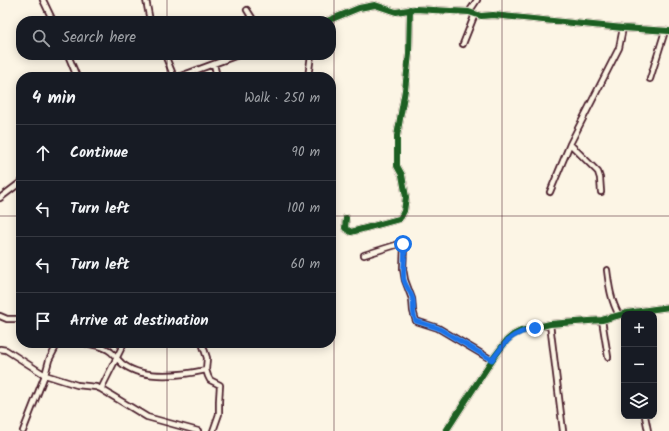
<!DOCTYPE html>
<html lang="en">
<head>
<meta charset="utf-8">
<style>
	:root { --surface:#171b24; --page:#242831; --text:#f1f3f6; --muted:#9ea1a6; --line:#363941 }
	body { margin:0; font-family:Kalam,sans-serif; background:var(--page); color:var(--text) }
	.controls { position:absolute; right:12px; bottom:12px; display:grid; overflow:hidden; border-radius:8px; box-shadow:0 2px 10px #0003 }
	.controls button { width:36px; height:36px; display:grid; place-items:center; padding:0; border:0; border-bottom:1px solid var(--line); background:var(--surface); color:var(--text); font:20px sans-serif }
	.stop { position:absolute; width:12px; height:12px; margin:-9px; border:3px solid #1a73e8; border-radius:50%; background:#fff }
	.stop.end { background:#1a73e8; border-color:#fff; box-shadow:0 1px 4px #0008 }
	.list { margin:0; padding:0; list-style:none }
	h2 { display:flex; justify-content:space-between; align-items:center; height:52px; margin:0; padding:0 16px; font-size:17px }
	h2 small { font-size:13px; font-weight:400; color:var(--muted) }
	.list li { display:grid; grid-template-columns:26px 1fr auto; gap:12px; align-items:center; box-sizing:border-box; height:56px; padding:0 16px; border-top:1px solid var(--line) }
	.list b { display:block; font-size:15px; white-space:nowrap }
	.list em { font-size:13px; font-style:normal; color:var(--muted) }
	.icon { flex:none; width:22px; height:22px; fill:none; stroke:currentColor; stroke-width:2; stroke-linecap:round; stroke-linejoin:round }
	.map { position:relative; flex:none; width:669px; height:431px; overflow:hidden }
	.search { position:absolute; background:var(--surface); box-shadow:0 2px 10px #0003; left:16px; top:16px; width:320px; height:44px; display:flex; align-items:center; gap:10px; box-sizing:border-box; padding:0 14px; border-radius:16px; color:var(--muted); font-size:15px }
	.panel { position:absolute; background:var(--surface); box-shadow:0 2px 10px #0003; left:16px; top:72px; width:320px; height:276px; border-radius:16px }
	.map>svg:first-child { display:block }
</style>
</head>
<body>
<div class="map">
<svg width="669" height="431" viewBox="0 0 669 431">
	<rect width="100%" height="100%" fill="#fcf5e5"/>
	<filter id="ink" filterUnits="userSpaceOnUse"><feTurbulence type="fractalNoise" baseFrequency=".025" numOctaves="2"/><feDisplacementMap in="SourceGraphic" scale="8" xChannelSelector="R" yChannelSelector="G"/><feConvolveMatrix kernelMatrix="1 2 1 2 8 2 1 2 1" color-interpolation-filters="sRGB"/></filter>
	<g filter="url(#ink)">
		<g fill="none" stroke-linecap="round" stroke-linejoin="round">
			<defs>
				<path id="street" d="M 43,0 L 53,21
					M 146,0 L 150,21
					M 247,10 L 254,21
					M 469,12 L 477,0
					M 327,21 L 359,8 L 375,5 L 396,12 L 415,9 L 469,12 L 481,16 L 493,15 L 623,28 L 669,31
					M 463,44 L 475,14
					M 68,55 L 77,77
					M 165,55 L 174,77
					M 214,64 L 217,77
					M 178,77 L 238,55
					M 308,77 L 311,55
					M 650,79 L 665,31
					M 570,144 L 598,172 L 600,178 L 601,192
					M 550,192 L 570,144 L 619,48 L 623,28
					M 0,198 L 21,182
					M 346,218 L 345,228 L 351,232 L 399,219 L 401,217 L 404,211 L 406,197 L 402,175 L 397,166 L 397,136 L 405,90 L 409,54 L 410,9
					M 364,255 L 399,244 L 404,245 L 403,269 L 405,280 L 412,299 L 413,311 L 416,321 L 438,328 L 492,360
					M 607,270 C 609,286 611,301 619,315
					M 0,316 L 7,319 L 21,319
					M 602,320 L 608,357
					M 550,324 L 563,431
					M 85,343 C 94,345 105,346 111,352 C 116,356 119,362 124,365 C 145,380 183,375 206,370
					M 202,343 L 207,358 L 206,370 L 208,376 L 210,380 L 220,385 L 219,401 L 219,414 L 213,431
					M 0,349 L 6,350 L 45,375 L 77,385 L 96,387 L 101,389 L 147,417 L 198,431
					M 101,389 L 124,343
					M 645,416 L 648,431
					M 23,431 L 45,375 L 49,360 L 58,343
					M 446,431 L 492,360 L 507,340 L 513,335 L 521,331 L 550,324 L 602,320 L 627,313 L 669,307"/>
			</defs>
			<!-- street casing -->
			<use href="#street" stroke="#4a1f2b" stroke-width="8"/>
			<!-- street -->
			<use href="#street" stroke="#fcf5e5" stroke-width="4.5"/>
			<defs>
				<path id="cycleway" d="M 327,21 L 359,8 L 375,5 L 396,12 L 415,9 L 469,12 L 481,16 L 493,15 L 623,28 L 669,31
					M 346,218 L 345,228 L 351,232 L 399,219 L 401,217 L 404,211 L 406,197 L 402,175 L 397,166 L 397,136 L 405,90 L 409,54 L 410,9
					M 446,431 L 492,360 L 507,340 L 513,335 L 521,331 L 550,324 L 602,320 L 627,313 L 669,307"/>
			</defs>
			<!-- cycleway casing -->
			<use href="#cycleway" stroke="#fcf5e5" stroke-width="8"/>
			<!-- cycleway -->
			<use href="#cycleway" stroke="#1b5e20" stroke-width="6"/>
		</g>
	</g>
	<g fill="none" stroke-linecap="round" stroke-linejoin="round" filter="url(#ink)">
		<!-- route -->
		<path stroke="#1a73e8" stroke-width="5" d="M 403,244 L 404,246 C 406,257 402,268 404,280 C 406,287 411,292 413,300 C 414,307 412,314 416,321 L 438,328 L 492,360 C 507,340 510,334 535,328"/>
	</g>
	<!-- grid -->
	<path fill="none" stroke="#4a1f2b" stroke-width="1" stroke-opacity="0.55" d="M 167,0 L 167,21M 334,0 L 334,431M 502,0 L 502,431M 167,55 L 167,77M 0,216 L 21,216M 331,216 L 669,216M 167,343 L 167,431"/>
</svg>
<div class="controls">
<button>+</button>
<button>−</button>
<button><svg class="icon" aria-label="layers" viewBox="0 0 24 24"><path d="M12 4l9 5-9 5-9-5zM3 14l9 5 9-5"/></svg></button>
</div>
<div class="stop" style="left:403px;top:244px"></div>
<div class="stop end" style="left:535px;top:328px"></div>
<div class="search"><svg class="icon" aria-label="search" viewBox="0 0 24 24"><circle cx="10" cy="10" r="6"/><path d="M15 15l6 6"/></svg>Search here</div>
<section class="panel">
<h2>4 min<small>Walk · 250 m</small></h2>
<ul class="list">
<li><svg class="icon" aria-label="ahead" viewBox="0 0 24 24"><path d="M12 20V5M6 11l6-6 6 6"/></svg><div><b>Continue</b></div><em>90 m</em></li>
<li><svg class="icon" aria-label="left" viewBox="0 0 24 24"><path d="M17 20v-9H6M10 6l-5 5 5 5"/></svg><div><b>Turn left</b></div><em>100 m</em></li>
<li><svg class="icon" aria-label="left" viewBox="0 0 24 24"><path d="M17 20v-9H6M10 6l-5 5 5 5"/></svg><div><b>Turn left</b></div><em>60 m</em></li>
<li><svg class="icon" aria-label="arrive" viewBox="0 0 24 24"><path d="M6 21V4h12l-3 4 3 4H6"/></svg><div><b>Arrive at destination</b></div></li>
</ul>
</section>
</div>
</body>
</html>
